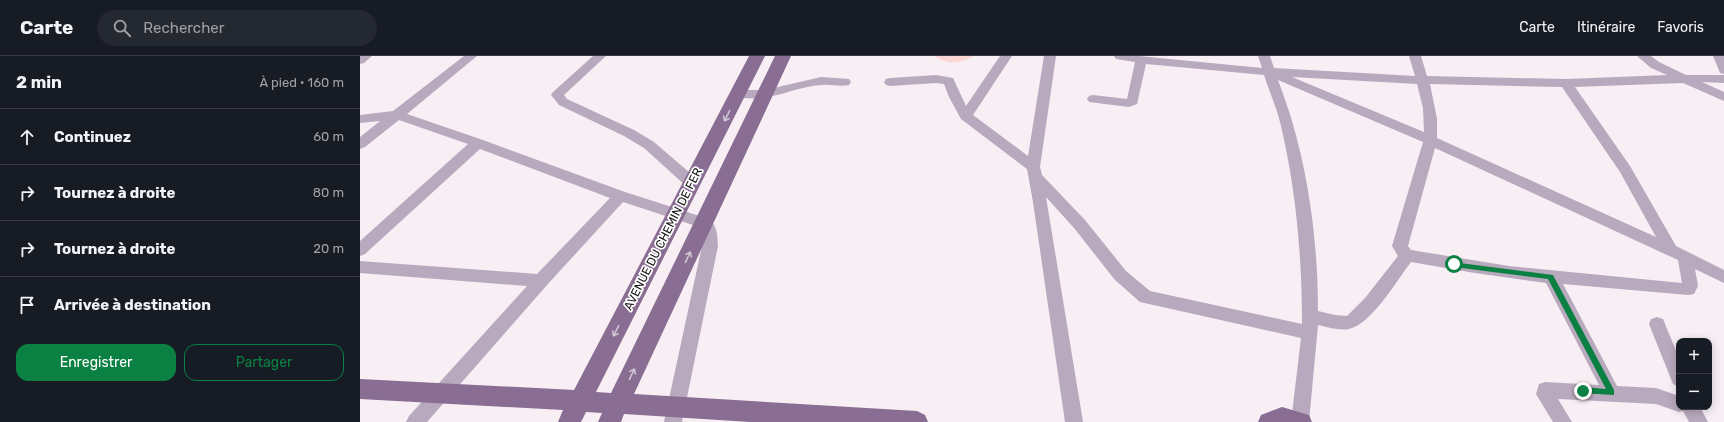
<!DOCTYPE html>
<html lang="fr">
<head>
<meta charset="utf-8">
<style>
	:root { --surface:#171b24; --page:#242831; --text:#f1f3f6; --muted:#9ea1a6; --line:#363941; --accent:#0b8043 }
	body { margin:0; font-family:Rubik,sans-serif; background:var(--page); color:var(--text) }
	.controls { position:absolute; right:12px; bottom:12px; display:grid; overflow:hidden; border-radius:8px; box-shadow:0 2px 10px #0003 }
	.controls button { width:36px; height:36px; display:grid; place-items:center; padding:0; border:0; border-bottom:1px solid var(--line); background:var(--surface); color:var(--text); font:20px sans-serif }
	.stop { position:absolute; width:12px; height:12px; margin:-9px; border:3px solid #0b8043; border-radius:50%; background:#fff }
	.stop.end { background:#0b8043; border-color:#fff; box-shadow:0 1px 4px #0008 }
	.list { margin:0; padding:0; list-style:none }
	h2 { display:flex; justify-content:space-between; align-items:center; height:52px; margin:0; padding:0 16px; font-size:17px }
	h2 small { font-size:13px; font-weight:400; color:var(--muted) }
	.list li { display:grid; grid-template-columns:26px 1fr auto; gap:12px; align-items:center; box-sizing:border-box; height:56px; padding:0 16px; border-top:1px solid var(--line) }
	.list b { display:block; font-size:15px; white-space:nowrap }
	.list em { font-size:13px; font-style:normal; color:var(--muted) }
	.actions { display:flex; gap:8px; padding:12px 16px }
	.actions a { flex:1; padding:9px 0; border:1px solid var(--accent); border-radius:12px; text-align:center; font-size:14px; color:var(--accent) }
	.actions .main { background:var(--accent); color:#fff }
	.icon { flex:none; width:22px; height:22px; fill:none; stroke:currentColor; stroke-width:2; stroke-linecap:round; stroke-linejoin:round }
	.map { position:relative; flex:none; width:1364px; height:366px; overflow:hidden }
	header { display:flex; align-items:center; gap:24px; box-sizing:border-box; height:56px; padding:0 20px; background:var(--surface); border-bottom:1px solid var(--line) }
	header strong { font-size:19px }
	nav { display:flex; gap:22px; margin-inline-start:auto; font-size:14px }
	.search { width:280px; height:36px; background:var(--page); display:flex; align-items:center; gap:10px; box-sizing:border-box; padding:0 14px; border-radius:22px; color:var(--muted); font-size:15px }
	main { display:flex }
	aside { flex:1; background:var(--surface) }
	.map>svg:first-child { display:block }
</style>
</head>
<body>
<header>
<strong>Carte</strong>
<div class="search"><svg class="icon" aria-label="search" viewBox="0 0 24 24"><circle cx="10" cy="10" r="6"/><path d="M15 15l6 6"/></svg>Rechercher</div>
<nav><a>Carte</a><a>Itinéraire</a><a>Favoris</a></nav>
</header>
<main>
<aside>
<h2>2 min<small>À pied · 160 m</small></h2>
<ul class="list">
<li><svg class="icon" aria-label="ahead" viewBox="0 0 24 24"><path d="M12 20V5M6 11l6-6 6 6"/></svg><div><b>Continuez</b></div><em>60 m</em></li>
<li><svg class="icon" aria-label="right" viewBox="0 0 24 24"><path d="M7 20v-9h11M14 6l5 5-5 5"/></svg><div><b>Tournez à droite</b></div><em>80 m</em></li>
<li><svg class="icon" aria-label="right" viewBox="0 0 24 24"><path d="M7 20v-9h11M14 6l5 5-5 5"/></svg><div><b>Tournez à droite</b></div><em>20 m</em></li>
<li><svg class="icon" aria-label="arrive" viewBox="0 0 24 24"><path d="M6 21V4h12l-3 4 3 4H6"/></svg><div><b>Arrivée à destination</b></div></li>
</ul>
<div class="actions"><a class="main">Enregistrer</a><a>Partager</a></div>
</aside>
<div class="map">
<svg width="1364" height="366" viewBox="0 0 1364 366">
	<rect width="100%" height="100%" fill="#f7eff4"/>
	<!-- green -->
	<path fill="#fcd6d5" d="M 575,0 L 613,0 C 602,8 586,9 575,0 Z"/>
	<g fill="none" stroke-linecap="round" stroke-linejoin="round">
		<!-- minor -->
		<path fill="#b9a9be" fill-rule="evenodd" d="M 0,0 L 12,0 L 4,7 L 0,8 Z
			M 104,0 L 117,0 L 47,58 L 123,84 L 265,136 L 349,163 C 358,171 357,179 358,190 L 322,366 L 304,366 L 342,190 L 342,174 L 339,171 L 263,146 L 187,229 L 67,366 L 46,366 L 49,360 L 167,230 L 0,217 L 0,205 L 177,218 L 250,142 L 120,93 L 5,198 L 0,200 L 0,185 L 108,88 L 39,64 L 5,91 L 0,93 L 0,81 L 20,65 L 0,67 L 0,59 L 33,55 Z
			M 233,0 L 246,0 L 204,39 L 207,43 L 274,74 L 294,86 L 337,123 L 339,127 L 337,131 L 332,132 L 327,131 L 284,92 L 264,80 L 199,49 L 191,39 L 193,36 Z
			M 640,0 L 652,0 L 613,59 L 668,100 L 684,0 L 696,0 L 680,111 L 682,119 L 725,164 L 766,215 L 790,235 L 942,268 C 942,200 936,132 920,66 C 916,50 909,35 904,19 L 786,8 L 777,48 L 769,51 L 729,46 L 727,43 L 729,40 L 733,39 L 767,43 L 775,6 L 756,3 L 754,0 L 779,0 L 902,12 L 898,0 L 910,0 L 914,12 L 1055,20 L 1049,0 L 1061,0 L 1067,20 L 1206,23 L 1307,19 L 1291,12 L 1277,0 L 1291,0 L 1299,6 L 1326,19 L 1364,19 L 1364,27 L 1342,26 L 1364,36 L 1364,45 L 1323,27 L 1215,31 L 1270,110 L 1316,190 L 1364,214 L 1364,227 L 1335,213 L 1338,230 L 1334,238 L 1328,239 L 1203,228 L 1257,330 L 1296,332 L 1319,340 L 1319,351 L 1340,351 L 1348,366 L 1329,366 L 1323,355 L 1319,356 L 1296,348 L 1198,343 L 1212,366 L 1193,366 L 1176,338 L 1179,328 L 1185,326 L 1239,329 L 1186,227 L 1115,217 L 1051,206 C 1037,224 1012,268 989,273 C 979,275 968,271 958,269 L 949,366 L 931,366 L 941,282 L 780,246 L 755,224 L 714,172 L 686,141 L 723,366 L 705,366 L 673,146 L 667,113 L 601,63 L 589,41 L 584,28 L 576,27 L 530,30 L 526,29 L 524,26 L 526,23 L 530,22 L 576,19 L 593,22 L 606,50 ZM 932,21 L 1057,28 L 1063,52 L 1064,76 ZM 918,24 L 1063,86 L 1032,190 L 1038,200 L 1005,242 L 987,260 L 975,259 L 958,255 C 958,192 950,126 932,65 C 928,51 923,38 918,24 ZM 1070,28 L 1202,31 L 1260,116 L 1296,181 L 1077,82 L 1077,63 ZM 1075,92 L 1318,204 L 1322,227 L 1149,210 L 1051,194 L 1048,190 Z
			M 1353,0 L 1364,0 L 1364,18 L 1360,17 Z
			M 461,21 L 489,23 L 491,26 L 489,29 C 480,31 471,28 462,29 C 431,31 407,49 374,40 L 372,37 L 374,34 L 405,34 Z
			M 1297,261 L 1303,263 L 1319,302 L 1319,331 L 1313,328 L 1289,268 L 1291,263 Z"/>
		<!-- major -->
		<path fill="#896d92" fill-rule="evenodd" d="M 389,0 L 405,0 L 236,336 L 251,337 L 415,0 L 431,0 L 274,338 L 557,355 L 565,359 L 568,366 L 390,366 L 264,358 L 261,366 L 238,366 L 242,357 L 226,356 L 221,366 L 198,366 L 203,354 L 0,343 L 0,323 L 214,334 Z
			M 922,351 L 949,359 L 952,366 L 898,366 L 901,359 Z"/>
	</g>
	<!-- one-way arrows -->
	<defs><path id="oneway-shaft" d="M-6 0H5M1.5-3L5.5 0L1.5 3" fill="none" stroke-width="1.6" stroke-linecap="round" stroke-linejoin="round"/></defs>
	<g stroke="#d0c5d3">
		<use href="#oneway-shaft" transform="translate(367 60) rotate(117)"/>
		<use href="#oneway-shaft" transform="translate(328 201) rotate(-65)"/>
		<use href="#oneway-shaft" transform="translate(256 275) rotate(117)"/>
		<use href="#oneway-shaft" transform="translate(272 318) rotate(-65)"/>
	</g>
	<!-- route -->
	<path fill="#0b8043" d="M 1092,206 L 1193,219 L 1254,334 L 1254,339 L 1220,337 L 1219,335 L 1223,331 L 1246,333 L 1188,223 L 1094,211 L 1092,210 Z"/>
	<g text-anchor="middle" stroke-width="3.5" stroke-linejoin="round" paint-order="stroke">
		<!-- street labels -->
		<g font-size="12" fill="#191618" stroke="#fff">
			<text transform="translate(303 183) rotate(-63)" y="4">AVENUE DU CHEMIN DE FER</text>
		</g>
	</g>
</svg>
<div class="controls">
<button>+</button>
<button>−</button>
</div>
<div class="stop" style="left:1094px;top:208px"></div>
<div class="stop end" style="left:1223px;top:335px"></div>
</div>
</main>
</body>
</html>
